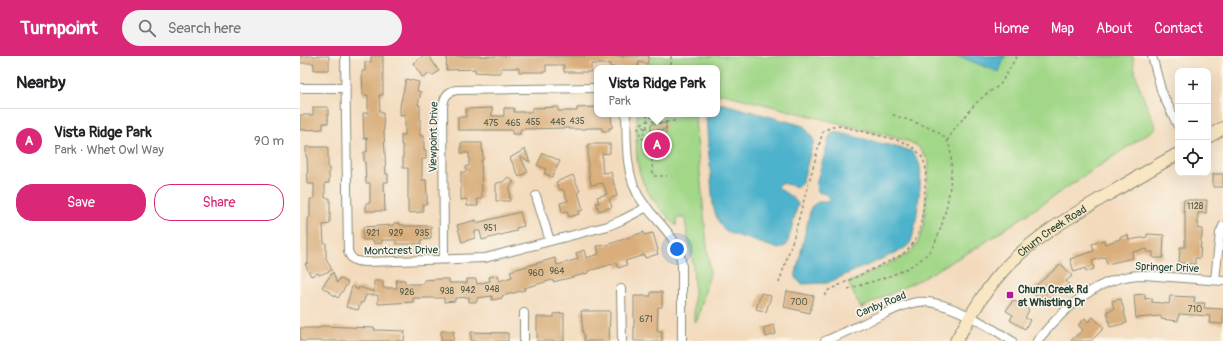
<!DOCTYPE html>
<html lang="en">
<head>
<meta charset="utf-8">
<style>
	:root { --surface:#fff; --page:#f2f2f2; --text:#202124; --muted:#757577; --line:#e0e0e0; --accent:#db2777 }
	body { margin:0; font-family:Pangolin,sans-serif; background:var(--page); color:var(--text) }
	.controls { position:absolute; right:12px; top:12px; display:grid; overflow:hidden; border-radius:8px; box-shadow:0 4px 16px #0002 }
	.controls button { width:36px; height:36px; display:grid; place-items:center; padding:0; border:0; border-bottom:1px solid var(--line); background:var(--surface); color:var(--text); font:20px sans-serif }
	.you { position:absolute; left:377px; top:193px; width:14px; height:14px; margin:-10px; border:3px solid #fff; border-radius:50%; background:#1a73e8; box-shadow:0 0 0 6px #1a73e833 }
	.badge { display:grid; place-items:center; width:26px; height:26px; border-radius:50%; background:var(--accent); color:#fff; font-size:13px; font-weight:700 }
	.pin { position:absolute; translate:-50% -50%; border:2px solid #fff; box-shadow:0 1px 4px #0006 }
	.popup { position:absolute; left:294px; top:9px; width:126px; height:52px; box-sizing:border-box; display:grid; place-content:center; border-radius:8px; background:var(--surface); filter:drop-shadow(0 1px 3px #0005); font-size:13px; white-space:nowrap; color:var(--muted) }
	.popup b { font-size:15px; color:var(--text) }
	.popup::after { content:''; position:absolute; left:50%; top:100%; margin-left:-8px; border:8px solid transparent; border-top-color:var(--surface) }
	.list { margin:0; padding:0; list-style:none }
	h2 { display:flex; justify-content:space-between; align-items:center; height:52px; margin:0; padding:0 16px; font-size:17px }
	h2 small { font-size:13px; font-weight:400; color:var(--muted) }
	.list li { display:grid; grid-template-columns:26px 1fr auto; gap:12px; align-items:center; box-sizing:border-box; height:64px; padding:0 16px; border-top:1px solid var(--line) }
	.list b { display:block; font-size:15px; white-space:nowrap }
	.list p { margin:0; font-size:13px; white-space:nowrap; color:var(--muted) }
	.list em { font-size:13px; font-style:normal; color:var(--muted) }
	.actions { display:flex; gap:8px; padding:12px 16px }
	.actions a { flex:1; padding:9px 0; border:1px solid var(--accent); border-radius:16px; text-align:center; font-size:14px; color:var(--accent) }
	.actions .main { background:var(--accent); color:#fff }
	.icon { flex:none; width:22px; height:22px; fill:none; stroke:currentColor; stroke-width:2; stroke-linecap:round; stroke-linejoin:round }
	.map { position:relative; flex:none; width:923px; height:285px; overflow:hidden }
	header { display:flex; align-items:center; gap:24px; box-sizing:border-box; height:56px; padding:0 20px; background:var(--accent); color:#fff }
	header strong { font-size:19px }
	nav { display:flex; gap:22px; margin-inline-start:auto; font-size:14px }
	.search { width:280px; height:36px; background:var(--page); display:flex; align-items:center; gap:10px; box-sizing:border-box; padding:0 14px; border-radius:22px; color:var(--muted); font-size:15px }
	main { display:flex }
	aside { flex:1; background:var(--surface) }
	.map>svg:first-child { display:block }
</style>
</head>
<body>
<header>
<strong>Turnpoint</strong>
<div class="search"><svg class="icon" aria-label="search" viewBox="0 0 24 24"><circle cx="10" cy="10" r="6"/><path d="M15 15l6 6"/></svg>Search here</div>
<nav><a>Home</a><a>Map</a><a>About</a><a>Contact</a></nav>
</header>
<main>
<aside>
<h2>Nearby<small></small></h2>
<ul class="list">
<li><span class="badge">A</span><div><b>Vista Ridge Park</b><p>Park · Whet Owl Way</p></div><em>90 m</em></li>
</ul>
<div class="actions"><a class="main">Save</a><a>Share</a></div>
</aside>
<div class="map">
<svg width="923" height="285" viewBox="0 0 923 285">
	<rect width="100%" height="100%" fill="#fbf7ec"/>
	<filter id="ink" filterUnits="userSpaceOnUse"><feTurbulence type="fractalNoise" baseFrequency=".025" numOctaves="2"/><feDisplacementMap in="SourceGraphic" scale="8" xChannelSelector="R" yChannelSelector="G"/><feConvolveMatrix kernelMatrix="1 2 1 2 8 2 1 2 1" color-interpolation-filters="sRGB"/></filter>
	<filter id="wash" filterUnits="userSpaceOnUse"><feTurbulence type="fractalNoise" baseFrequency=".012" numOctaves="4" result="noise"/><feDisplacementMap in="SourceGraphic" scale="16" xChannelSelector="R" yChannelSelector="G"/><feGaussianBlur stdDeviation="0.9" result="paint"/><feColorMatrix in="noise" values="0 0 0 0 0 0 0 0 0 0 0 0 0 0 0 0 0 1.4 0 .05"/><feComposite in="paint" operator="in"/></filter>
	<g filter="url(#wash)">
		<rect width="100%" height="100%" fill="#f3dabc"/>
		<!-- green -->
		<path fill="#a2d788" stroke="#608a5e" d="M 353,0 L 833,0 C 834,25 847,49 856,72 L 678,191 L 619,224 L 561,252 L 548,227 L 599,203 L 612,195 L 618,186 L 624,169 L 629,106 L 619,91 L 610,86 L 597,82 L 424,38 L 417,39 L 417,12 L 346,12 Z
			M 337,58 L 396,58 L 395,63 L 405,170 L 410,217 L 397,265 L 394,265 C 394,245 395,223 392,202 C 390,189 386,176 385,162 L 377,162 L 376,170 C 366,158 354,147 347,134 C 333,111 337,83 337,58 Z"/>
		<!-- water -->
		<path fill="#4db2cc" stroke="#367880" d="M 657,0 L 705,0 L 699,16 Z
			M 417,48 L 424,48 L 504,70 L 514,84 L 502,127 L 498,131 L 481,127 L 478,131 C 485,138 492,139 498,148 L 487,189 L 479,193 L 426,176 C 419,168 416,161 413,150 L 406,61 L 408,58 L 417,58 Z
			M 534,77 L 540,77 L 611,95 C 614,99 619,105 620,111 C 622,123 616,174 611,185 C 610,189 605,191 602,194 L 527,227 L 502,228 L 495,222 L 511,151 L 518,146 L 527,146 L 532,143 L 525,138 L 518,136 L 516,128 L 530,79 Z"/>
		<g id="blocks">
			<!-- building -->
			<path fill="#d9ae7c" d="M 0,0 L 29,0 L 29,14 L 14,14 L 14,7 L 0,7 Z
				M 71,0 L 83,0 L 83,39 L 79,39 L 80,57 L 83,57 L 86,118 L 88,118 L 88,126 L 84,126 L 85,155 L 66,155 L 66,147 L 70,147 L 70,127 L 66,127 L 65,106 L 64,106 L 64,96 L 67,96 L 67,82 L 64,83 L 63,57 L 68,57 L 68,39 L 63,39 L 62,15 L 65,15 L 65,6 L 71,6 Z
				M 123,0 L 129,0 L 139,15 L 132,20 L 130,17 L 123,22 L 113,7 Z
				M 147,0 L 321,0 L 323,2 L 323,0 L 349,0 L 347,8 L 339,6 L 338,12 L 310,11 L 310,8 L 291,8 L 291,16 L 264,16 L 264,9 L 246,9 L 246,16 L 219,16 L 219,12 L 201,12 L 201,17 L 191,17 L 175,16 L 175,13 L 146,14 Z
				M 106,23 L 119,26 L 117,35 L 121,36 L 118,49 L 120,49 L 120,80 L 124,80 L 124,94 L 126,94 L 126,103 L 122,103 L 122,124 L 126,124 L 127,139 L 127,148 L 123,148 L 123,156 L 108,157 L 108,112 L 103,112 L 103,89 L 101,89 L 101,79 L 105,79 L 105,59 L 100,60 L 100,50 Z
				M 13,51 L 28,51 L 28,67 L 23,67 L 23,73 L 0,74 L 0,59 L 13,59 Z
				M 258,51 L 258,55 L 277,55 L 277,52 L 297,51 L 297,58 L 311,58 L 312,72 L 309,72 L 309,75 L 302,75 L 302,72 L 286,72 L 286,73 L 269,73 L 269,72 L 222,73 L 220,74 L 220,78 L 212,78 L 212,74 L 158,74 L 158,61 L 166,61 L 166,53 L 192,52 L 192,60 L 204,60 L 204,52 L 214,52 L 214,56 L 232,56 L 232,52 Z
				M 366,67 L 366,73 L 351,74 L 351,68 Z
				M 161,87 L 182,87 L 183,104 L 181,104 L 182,143 L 177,143 L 178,150 L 167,150 L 167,143 L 161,144 L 161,116 L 166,116 L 166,110 L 169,110 L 169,97 L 161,97 Z
				M 288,88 L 310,88 L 310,97 L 302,98 L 302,107 L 303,117 L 311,116 L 317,140 L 309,143 L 312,151 L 299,155 L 296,147 L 299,147 L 297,141 L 307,138 L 303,127 L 291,129 L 288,110 Z
				M 6,91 L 28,91 L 28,112 L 29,112 L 29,127 L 25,127 L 25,142 L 30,142 L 30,168 L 23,169 L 24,187 L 26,187 L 26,202 L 32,214 L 19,219 L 18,217 L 11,220 L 5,208 L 8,207 L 8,163 L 10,160 L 10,143 L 14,143 L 14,128 L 8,128 L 7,101 L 6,101 Z
				M 225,93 L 230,106 L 220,100 L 228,116 L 219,121 L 210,102 Z
				M 243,97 L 260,105 L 252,121 L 244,117 L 246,113 L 237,109 Z
				M 913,118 L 923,118 L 923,131 L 913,131 Z
				M 273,119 L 280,135 L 278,136 L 283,154 L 279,155 L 279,158 L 269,161 L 267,155 L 262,156 L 260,147 L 268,145 L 263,133 L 260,134 L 256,126 Z
				M 208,121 L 214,126 L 209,132 L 210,145 L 196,145 L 196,128 L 197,127 L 203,126 Z
				M 884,144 L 907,144 L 906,157 L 898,157 L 898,173 L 902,173 L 902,182 L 901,182 L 900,202 L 895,202 L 895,208 L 879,207 L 880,191 L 885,191 L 885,156 L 883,156 Z
				M 220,156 L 224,170 L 216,172 L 216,175 L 182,184 L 180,175 L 175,175 L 175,182 L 162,186 L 157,169 L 176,164 L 176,167 Z
				M 94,167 L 100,167 L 100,169 L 104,169 L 104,170 L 131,170 L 131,183 L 121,184 L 121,188 L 96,188 L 96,184 L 82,184 L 82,187 L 74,188 L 73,184 L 63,184 L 63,171 L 94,169 Z
				M 344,176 L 344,179 L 353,177 L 358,194 L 357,195 L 358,198 L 345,202 L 344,199 L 325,205 L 327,209 L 318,212 L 316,207 L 288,215 L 288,217 L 277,220 L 253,226 L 252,224 L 224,232 L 225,234 L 202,240 L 202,242 L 192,244 L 192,240 L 177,242 L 177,246 L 169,246 L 169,241 L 156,242 L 155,242 L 155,245 L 144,246 L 144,242 L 113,242 L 113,246 L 78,248 L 78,239 L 66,239 L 63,247 L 61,246 L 58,254 L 46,251 L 52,230 L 58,234 L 59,231 L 74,236 L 74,225 L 83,225 L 83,232 L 97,232 L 96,224 L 105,224 L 105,228 L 124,228 L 124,224 L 138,223 L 149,223 L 149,227 L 167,227 L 167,223 L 176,223 L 177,228 L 190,225 L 189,221 L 198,219 L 199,225 L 212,221 L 210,215 L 255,202 L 257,209 L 278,203 L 276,197 L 284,194 L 286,202 L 299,198 L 297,190 L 307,189 Z
				M 847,178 L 864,179 L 863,202 L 853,202 L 853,196 L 847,196 L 847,193 L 832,196 L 833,202 L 807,208 L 805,201 L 792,205 L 794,213 L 786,216 L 785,212 L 774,216 L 770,203 L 794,195 L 792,188 L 804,184 L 805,188 L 820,183 L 820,181 L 828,179 L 829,184 L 847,181 Z
				M 761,208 L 772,220 L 766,225 L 769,228 L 762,234 L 759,232 L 749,241 L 751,243 L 744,250 L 731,234 Z
				M 33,216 L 37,227 L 40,222 L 48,227 L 38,242 L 22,231 Z
				M 487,235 L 514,240 L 510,257 L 484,251 Z
				M 351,236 L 362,236 L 362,251 L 358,251 L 357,275 L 362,275 L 362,285 L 334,285 L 334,240 L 351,240 Z
				M 461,237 L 471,240 L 466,256 L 456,253 Z
				M 845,238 L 845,243 L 852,242 L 852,246 L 869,248 L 870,240 L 895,241 L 894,247 L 905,247 L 904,252 L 923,253 L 923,268 L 909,267 L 910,260 L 879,258 L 878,265 L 861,263 L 861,260 L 836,262 L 834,239 Z
				M 821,243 L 827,267 L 810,271 L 807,255 L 814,253 L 812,245 Z
				M 713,244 L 729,254 L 725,262 L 730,264 L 725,273 L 710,264 L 713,259 L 706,255 Z
				M 281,255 L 310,255 L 309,285 L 284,285 L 284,278 L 283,278 Z
				M 264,257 L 264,285 L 237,285 L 237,261 L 254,261 L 254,258 Z
				M 793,261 L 804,272 L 791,285 L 770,285 L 783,274 L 778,269 L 785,262 L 788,266 Z
				M 474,269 L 476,278 L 466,281 L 463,272 Z
				M 21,270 L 75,272 L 74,274 L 105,275 L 104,285 L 0,285 L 0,272 L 20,272 Z
				M 141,275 L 154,275 L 153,285 L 141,285 Z
				M 171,276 L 208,277 L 208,285 L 171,285 Z"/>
		</g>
	</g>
	<g filter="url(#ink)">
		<use href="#blocks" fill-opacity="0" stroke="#898c78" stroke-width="1"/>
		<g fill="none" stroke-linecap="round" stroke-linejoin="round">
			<defs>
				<path id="street" d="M 45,0 L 48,195 C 51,205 57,206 67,206 L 185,202 L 308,170 L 322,164 L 347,151
					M 852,0 L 862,37 L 878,70
					M 0,32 L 46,32
					M 326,58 C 327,85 325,115 338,139 C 353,165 379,178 382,210 L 382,285
					M 236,140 L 250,185
					M 144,204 L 143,51 C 144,41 147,36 156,34 L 297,32
					M 915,224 L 920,177 L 923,170
					M 321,233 L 322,285
					M 224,257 L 224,285
					M 525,285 C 546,276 566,266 586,257 C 596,253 607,247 618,246 C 646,243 689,270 712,285
					M 737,285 C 764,252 799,219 844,219 L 923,225"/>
				<g id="secondary">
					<path d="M 908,81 L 923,72"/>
					<path id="s1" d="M 656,285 C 672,257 687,230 710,207 C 738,179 773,159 807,139 C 830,126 854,111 878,98"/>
				</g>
			</defs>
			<!-- street casing -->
			<use href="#street" stroke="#898c78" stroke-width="10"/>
			<!-- secondary casing -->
			<use href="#secondary" stroke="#898c78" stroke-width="14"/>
			<!-- path -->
			<path stroke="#898c78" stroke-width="1.5" stroke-dasharray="3 3" stroke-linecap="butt" d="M 371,0 L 371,12
				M 346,58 L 348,61 L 353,61 L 361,58
				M 366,66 L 374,65 L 373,58
				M 337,72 L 339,73 L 341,82 L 343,83 L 344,74 L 346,72 L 349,72 L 352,75 L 366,75 L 366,66 L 361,66
				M 347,72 L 347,65 L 361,66 L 359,59
				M 345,73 L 342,70 L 342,67 L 347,65 L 348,61
				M 366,75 L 367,103 L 352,104 L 353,120 L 367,120
				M 647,85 L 655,72 L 675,48 L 685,39 L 700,29 L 717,0
				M 479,227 L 494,180 L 523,75 L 532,71 L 541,70 L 601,85 C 615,91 623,98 626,113 C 625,132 624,168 615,184 C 611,191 606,196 600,200 L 527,235 L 524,243
				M 548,233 C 575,224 608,218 628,197 C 644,182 660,101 646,83 C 636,71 606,64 591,58"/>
			<!-- street -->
			<use href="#street" stroke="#fff" stroke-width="8"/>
			<!-- secondary -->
			<use href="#secondary" stroke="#f9e7c3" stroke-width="12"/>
		</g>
	</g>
	<!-- markers -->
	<rect fill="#b5179e" stroke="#fbf7ec" stroke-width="1.5" x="706" y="235" width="8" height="8" rx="2"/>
	<g text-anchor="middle" stroke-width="3" stroke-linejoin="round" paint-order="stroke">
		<!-- number labels -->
		<g font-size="9" fill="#4e5946">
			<text x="277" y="68">435</text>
			<text x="233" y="69">455</text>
			<text x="258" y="69">445</text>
			<text x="191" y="70">475</text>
			<text x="213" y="70">465</text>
			<text x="895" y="153">1128</text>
			<text x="190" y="175">951</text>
			<text x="73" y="180">921</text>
			<text x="96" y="180">929</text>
			<text x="122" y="180">935</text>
			<text x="257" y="218">964</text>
			<text x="236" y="220">960</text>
			<text x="192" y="236">948</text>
			<text x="168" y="237">942</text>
			<text x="147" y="238">938</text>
			<text x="107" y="239">926</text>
			<text x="499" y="249">700</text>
			<text x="895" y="256">710</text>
			<text x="346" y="266">671</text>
		</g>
		<!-- street labels -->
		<g font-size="11" fill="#1f3d34" stroke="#fbf7ec">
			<text transform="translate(133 81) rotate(-89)" y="4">Viewpoint Drive</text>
			<text dy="4" stroke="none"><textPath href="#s1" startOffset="148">Churn Creek Road</textPath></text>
			<text transform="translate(101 194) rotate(-1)" y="4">Montcrest Drive</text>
			<text transform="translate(867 211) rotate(2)" y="4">Springer Drive</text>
			<text transform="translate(581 248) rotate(-22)" y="4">Canby Road</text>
		</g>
		<!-- poi labels -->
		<g font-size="11" font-weight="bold" fill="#1f3d34" stroke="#fbf7ec" text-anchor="start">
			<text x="718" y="237">Churn Creek Rd<tspan x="718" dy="13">at Whistling Dr</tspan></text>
		</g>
	</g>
</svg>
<div class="controls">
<button>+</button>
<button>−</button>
<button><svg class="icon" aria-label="locate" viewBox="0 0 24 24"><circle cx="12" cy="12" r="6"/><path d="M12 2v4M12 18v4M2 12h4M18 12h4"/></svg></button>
</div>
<div class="you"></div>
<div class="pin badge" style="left:357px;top:89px">A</div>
<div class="popup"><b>Vista Ridge Park</b>Park</div>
</div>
</main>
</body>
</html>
